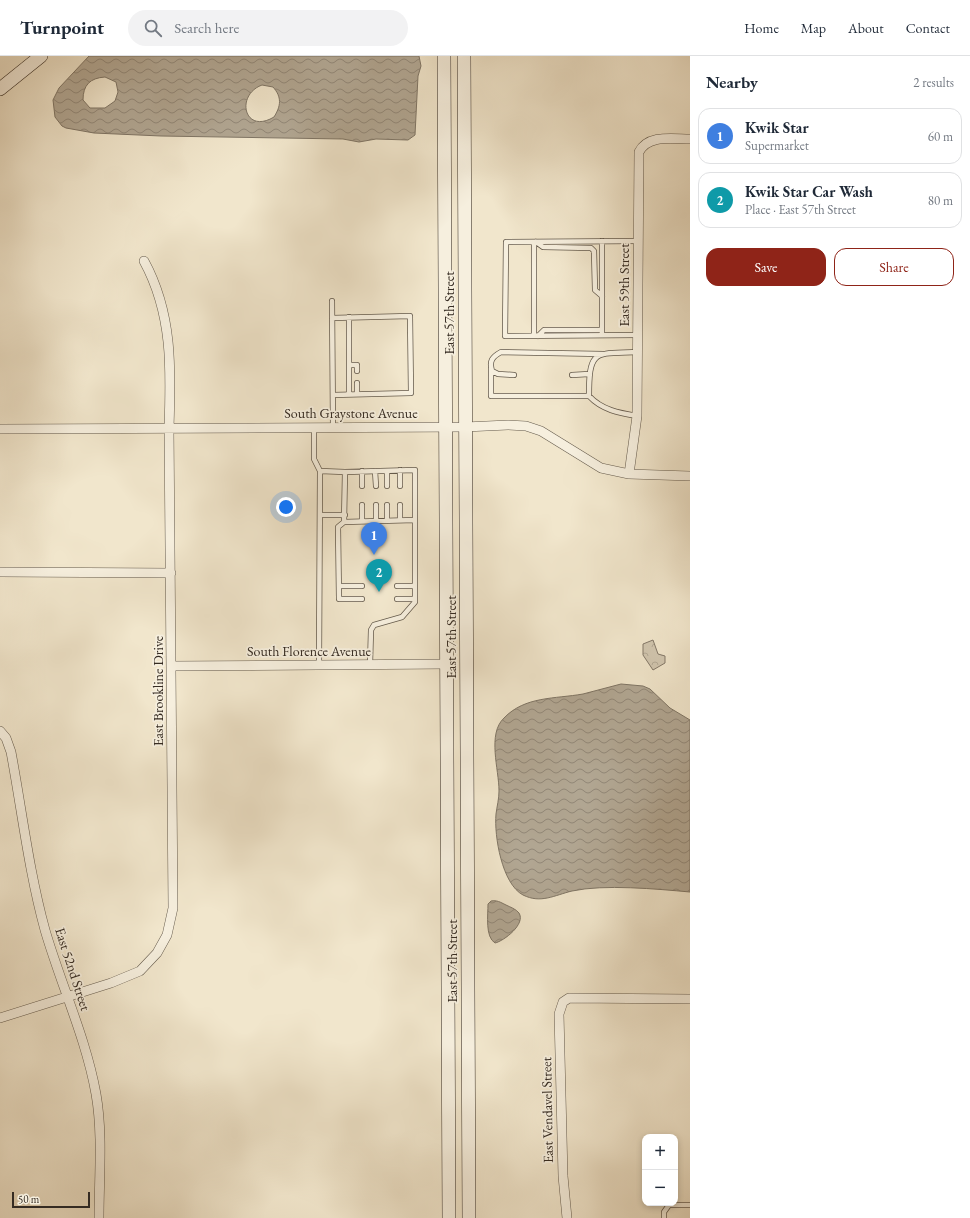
<!DOCTYPE html>
<html lang="en">
<head>
<meta charset="utf-8">
<style>
	:root { --surface:#fff; --page:#f2f2f3; --text:#1f2937; --muted:#747a83; --line:#e0e1e3; --accent:#8f2418 }
	body { margin:0; font-family:"EB Garamond",serif; background:var(--page); color:var(--text) }
	.controls { position:absolute; right:12px; bottom:12px; display:grid; overflow:hidden; border-radius:8px; box-shadow:0 2px 6px #0003 }
	.controls button { width:36px; height:36px; display:grid; place-items:center; padding:0; border:0; border-bottom:1px solid var(--line); background:var(--surface); color:var(--text); font:20px sans-serif }
	.scale { position:absolute; left:12px; bottom:10px; width:78px; box-sizing:border-box; padding-left:4px; border:2px solid #352b22; border-top:0; font-size:11px; line-height:14px; white-space:nowrap; color:#352b22; -webkit-text-stroke:3px #f6efde; paint-order:stroke }
	.you { position:absolute; left:286px; top:451px; width:14px; height:14px; margin:-10px; border:3px solid #fff; border-radius:50%; background:#1a73e8; box-shadow:0 0 0 6px #1a73e833 }
	.badge { display:grid; place-items:center; width:26px; height:26px; border-radius:50%; background:var(--accent); color:#fff; font-size:13px; font-weight:700 }
	.pin { position:absolute; translate:-50% -33px; filter:drop-shadow(0 1px 2px #0008) }
	.pin::after { content:''; position:absolute; top:21px; width:14px; height:12px; background:inherit; clip-path:polygon(0 0,100% 0,50% 100%) }
	.list { margin:0; padding:0; list-style:none }
	h2 { display:flex; justify-content:space-between; align-items:center; height:52px; margin:0; padding:0 16px; font-size:17px }
	h2 small { font-size:13px; font-weight:400; color:var(--muted) }
	.list li { display:grid; grid-template-columns:26px 1fr auto; gap:12px; align-items:center; box-sizing:border-box; height:56px; margin:0 8px 8px; padding:0 8px; border:1px solid var(--line); border-radius:12px }
	.list b { display:block; font-size:15px; white-space:nowrap }
	.list p { margin:0; font-size:13px; white-space:nowrap; color:var(--muted) }
	.list em { font-size:13px; font-style:normal; color:var(--muted) }
	.actions { display:flex; gap:8px; padding:12px 16px }
	.actions a { flex:1; padding:9px 0; border:1px solid var(--accent); border-radius:12px; text-align:center; font-size:14px; color:var(--accent) }
	.actions .main { background:var(--accent); color:#fff }
	.icon { flex:none; width:22px; height:22px; fill:none; stroke:currentColor; stroke-width:2; stroke-linecap:round; stroke-linejoin:round }
	.map { position:relative; flex:none; width:690px; height:1162px; overflow:hidden }
	header { display:flex; align-items:center; gap:24px; box-sizing:border-box; height:56px; padding:0 20px; background:var(--surface); border-bottom:1px solid var(--line) }
	header strong { font-size:19px }
	nav { display:flex; gap:22px; margin-inline-start:auto; font-size:14px }
	.search { width:280px; height:36px; background:var(--page); display:flex; align-items:center; gap:10px; box-sizing:border-box; padding:0 14px; border-radius:22px; color:var(--muted); font-size:15px }
	main { display:flex }
	aside { flex:1; background:var(--surface) }
	.map>svg:first-child { display:block }
</style>
</head>
<body>
<header>
<strong>Turnpoint</strong>
<div class="search"><svg class="icon" aria-label="search" viewBox="0 0 24 24"><circle cx="10" cy="10" r="6"/><path d="M15 15l6 6"/></svg>Search here</div>
<nav><a>Home</a><a>Map</a><a>About</a><a>Contact</a></nav>
</header>
<main>
<div class="map">
<svg width="690" height="1162" viewBox="0 0 690 1162">
	<defs>
		<pattern id="park-crowns" width="20" height="18" patternUnits="userSpaceOnUse"><rect width="20" height="18" fill="#d1c6af"/><path d="M2 6a3 3 0 1 1 6 0M12 15a3 3 0 1 1 6 0" fill="none" stroke="#b4aa96"/></pattern>
		<pattern id="water-waves" width="16" height="10" patternUnits="userSpaceOnUse"><rect width="16" height="10" fill="#b1a692"/><path d="M0 5q4-4 8 0t8 0" fill="none" stroke="#918777"/></pattern>
	</defs>
	<rect width="100%" height="100%" fill="#f1e6cc"/>
	<filter id="stains"><feTurbulence type="fractalNoise" baseFrequency=".005" numOctaves="4"/><feColorMatrix values="0 0 0 0 .2 0 0 0 0 .09 0 0 0 0 .02 0 0 0 .5 -.17"/></filter>
	<radialGradient id="worn" r=".72"><stop offset=".6" stop-color="#630" stop-opacity="0"/><stop offset="1" stop-color="#630" stop-opacity=".3"/></radialGradient>
	<!-- park -->
	<path fill="url(#park-crowns)" stroke="#837868" d="M 653,584 L 658,598 L 665,600 L 665,607 L 653,614 L 643,599 L 643,588 Z"/>
	<!-- water -->
	<path fill="url(#water-waves)" stroke="#7f7565" fill-rule="evenodd" d="M 89,0 L 419,0 L 421,10 L 418,20 L 415,79 L 408,84 L 376,83 L 359,86 L 343,83 L 161,80 L 94,77 L 66,72 L 62,70 L 55,61 L 53,44 L 59,32 ZM 105,21 L 116,26 L 118,36 L 115,45 L 105,52 L 90,52 L 83,44 C 83,29 90,22 105,21 ZM 262,29 L 273,31 C 282,41 281,50 274,61 C 244,79 235,39 262,29 Z
		M 621,628 L 643,630 L 650,633 L 670,652 L 690,664 L 690,836 C 657,833 604,828 572,835 C 555,839 541,848 523,839 C 502,828 494,780 496,758 C 497,750 499,743 499,735 C 499,713 487,678 504,662 C 525,640 555,643 583,638 C 596,635 608,631 621,628 Z
		M 491,845 C 497,844 500,846 506,849 C 510,851 516,853 519,857 C 526,868 504,885 495,887 C 485,881 488,859 488,848 Z"/>
	<g fill="none" stroke-linecap="round" stroke-linejoin="round">
		<defs>
			<path id="lane" d="M 534,186 L 534,280
				M 536,186 L 543,191 L 591,192 L 594,195 L 595,234 L 602,240
				M 332,245 L 333,371
				M 349,261 L 349,338
				M 332,262 L 410,260 L 411,337 L 333,339
				M 602,279 L 602,185
				M 638,279 L 505,280 L 506,186 L 638,185
				M 538,280 L 544,274 L 602,274
				M 349,309 L 357,309 L 357,315
				M 491,312 L 491,340 L 589,340
				M 514,319 L 498,318 L 492,315 C 489,305 492,301 501,296 L 603,298
				M 572,319 L 589,318
				M 357,327 L 357,338
				M 637,360 C 619,357 602,354 589,340 C 589,292 595,298 638,296
				M 314,371 L 314,403 L 320,415 L 345,416
				M 400,414 L 400,430
				M 362,415 L 362,430
				M 375,415 L 376,430
				M 387,415 L 387,430
				M 362,449 L 362,465
				M 376,449 L 376,465
				M 387,449 L 387,465
				M 400,449 L 400,464
				M 320,459 L 345,459
				M 344,466 L 338,471 L 339,543 L 362,543
				M 339,530 L 362,530
				M 397,530 L 415,530
				M 397,543 L 415,543
				M 319,609 L 320,415
				M 370,609 L 371,574 L 374,569 L 402,561 L 415,546 L 415,414 L 345,416 L 344,466 L 415,464
				M 664,1162 L 664,1156 L 669,1149 L 690,1149"/>
			<path id="street" d="M 0,373 L 465,371 L 508,369 L 526,370 L 541,375 L 601,412 L 629,418 L 690,420
				M 629,418 L 637,360 L 639,96 C 648,78 673,83 690,83
				M 0,516 L 171,517
				M 171,610 L 447,608
				M 0,675 L 6,682 L 11,696 C 22,755 29,816 45,874 C 61,929 86,982 96,1038 C 103,1078 99,1121 99,1162
				M 0,962 L 111,927 L 140,915 L 157,897 L 167,879 L 173,852 L 169,372 C 171,314 173,258 144,205
				M 567,1162 L 563,1120 L 559,958 L 563,946 L 569,942 L 690,943"/>
			<path id="secondary" d="M 444,0 L 449,1162
				M 464,0 L 469,1162
				M 0,33 L 41,0"/>
		</defs>
		<!-- lane casing -->
		<use href="#lane" stroke="#645a4c" stroke-width="6"/>
		<!-- street casing -->
		<use href="#street" stroke="#645a4c" stroke-width="10"/>
		<!-- secondary casing -->
		<use href="#secondary" stroke="#352b22" stroke-width="14"/>
		<!-- lane -->
		<use href="#lane" stroke="#f6efde" stroke-width="4.5"/>
		<!-- street -->
		<use href="#street" stroke="#f6efde" stroke-width="9"/>
		<!-- secondary -->
		<use href="#secondary" stroke="#f6efde" stroke-width="13"/>
	</g>
	<g text-anchor="middle" stroke-width="3.5" stroke-linejoin="round" paint-order="stroke">
		<!-- street labels -->
		<g font-size="14" fill="#352b22" stroke="#f6efde">
			<text transform="translate(624 229) rotate(-90)" y="5">East 59th Street</text>
			<text transform="translate(449 257) rotate(-90)" y="5">East 57th Street</text>
			<text x="351" y="362">South Graystone Avenue</text>
			<text transform="translate(451 581) rotate(-90)" y="5">East 57th Street</text>
			<text x="309" y="600">South Florence Avenue</text>
			<text transform="translate(158 635) rotate(-90)" y="5">East Brookline Drive</text>
			<text transform="translate(452 905) rotate(-90)" y="5">East 57th Street</text>
			<text transform="translate(73 913) rotate(72)" y="5">East 52nd Street</text>
			<text transform="translate(547 1054) rotate(-91)" y="5">East Vendavel Street</text>
		</g>
	</g>
	<rect width="100%" height="100%" filter="url(#stains)"/>
	<rect width="100%" height="100%" fill="url(#worn)"/>
</svg>
<div class="controls">
<button>+</button>
<button>−</button>
</div>
<div class="scale">50 m</div>
<div class="you"></div>
<div class="pin badge" style="left:374px;top:499px;background:#3f7fe0">1</div>
<div class="pin badge" style="left:379px;top:536px;background:#0f9aa8">2</div>
</div>
<aside>
<h2>Nearby<small>2 results</small></h2>
<ul class="list">
<li><span class="badge" style="background:#3f7fe0">1</span><div><b>Kwik Star</b><p>Supermarket</p></div><em>60 m</em></li>
<li><span class="badge" style="background:#0f9aa8">2</span><div><b>Kwik Star Car Wash</b><p>Place · East 57th Street</p></div><em>80 m</em></li>
</ul>
<div class="actions"><a class="main">Save</a><a>Share</a></div>
</aside>
</main>
</body>
</html>
